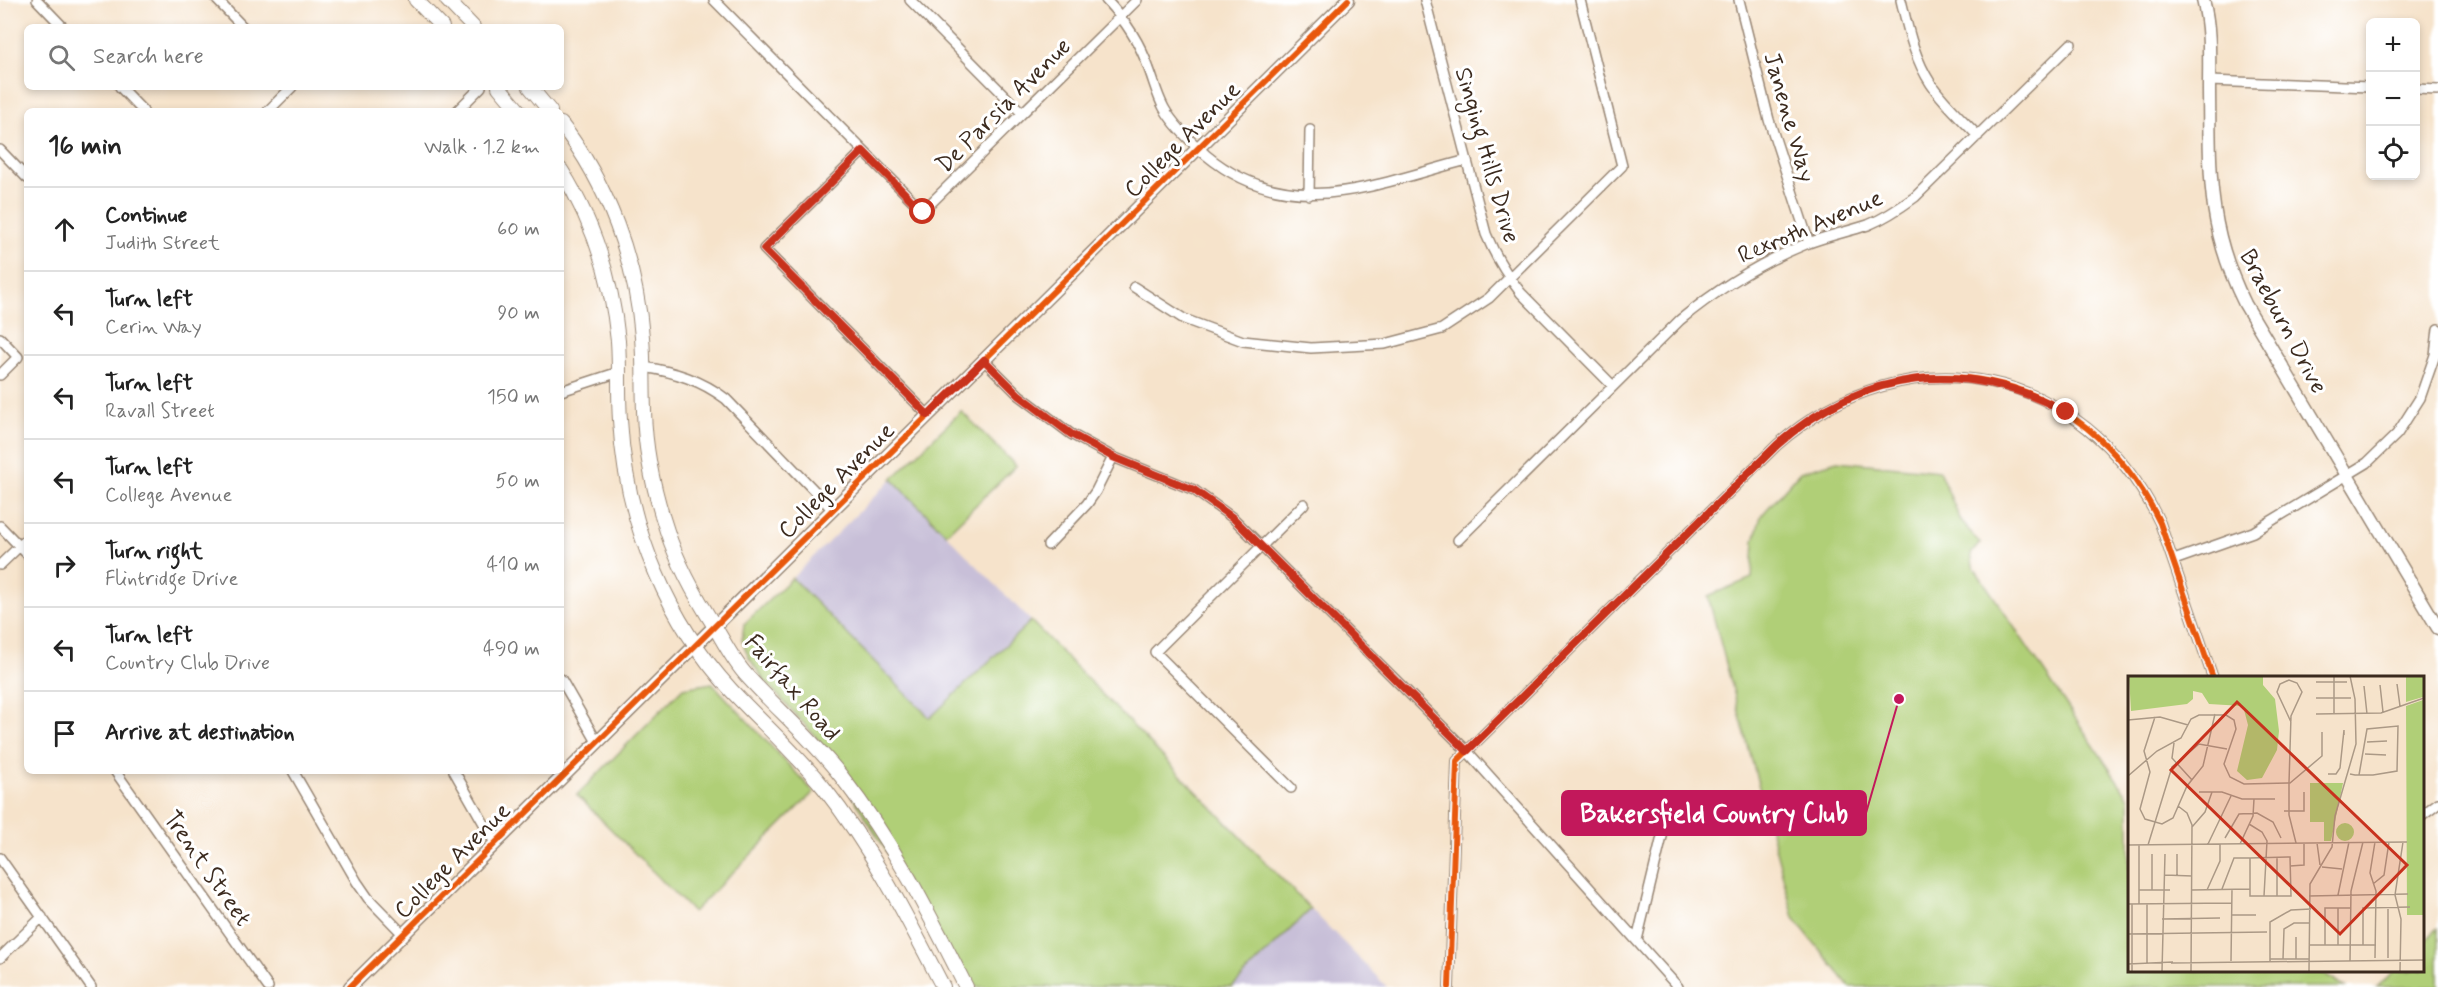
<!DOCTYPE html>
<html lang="en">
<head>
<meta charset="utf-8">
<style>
	:root { --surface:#fff; --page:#f2f2f2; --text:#222; --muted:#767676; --line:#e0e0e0 }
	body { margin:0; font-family:Mynerve,sans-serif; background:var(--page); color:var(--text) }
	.controls { position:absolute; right:18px; top:18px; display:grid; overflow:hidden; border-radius:9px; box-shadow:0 3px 9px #0003 }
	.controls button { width:54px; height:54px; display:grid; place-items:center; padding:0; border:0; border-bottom:2px solid var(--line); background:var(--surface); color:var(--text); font:30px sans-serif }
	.stop { position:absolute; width:18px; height:18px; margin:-14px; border:4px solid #c8321e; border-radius:50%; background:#fff }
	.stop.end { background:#c8321e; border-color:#fff; box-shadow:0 2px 6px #0008 }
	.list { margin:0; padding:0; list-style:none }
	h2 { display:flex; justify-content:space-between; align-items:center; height:78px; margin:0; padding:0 24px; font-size:26px }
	h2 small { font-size:20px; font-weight:400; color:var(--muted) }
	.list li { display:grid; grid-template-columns:39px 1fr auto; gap:18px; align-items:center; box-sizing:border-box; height:84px; padding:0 24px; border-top:2px solid var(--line) }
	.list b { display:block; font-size:22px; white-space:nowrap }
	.list p { margin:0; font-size:20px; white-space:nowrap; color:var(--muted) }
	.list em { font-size:20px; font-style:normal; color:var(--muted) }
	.icon { flex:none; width:33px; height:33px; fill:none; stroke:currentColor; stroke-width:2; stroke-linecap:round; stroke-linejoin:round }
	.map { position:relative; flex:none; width:2438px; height:987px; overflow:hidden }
	.search { position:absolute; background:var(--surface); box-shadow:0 3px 9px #0003; left:24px; top:24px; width:540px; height:66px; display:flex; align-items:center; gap:15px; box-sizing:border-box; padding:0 21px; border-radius:9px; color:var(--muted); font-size:22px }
	.panel { position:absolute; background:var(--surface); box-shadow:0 3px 9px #0003; left:24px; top:108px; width:540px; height:666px; border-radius:9px }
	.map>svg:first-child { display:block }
</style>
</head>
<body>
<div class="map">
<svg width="2438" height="987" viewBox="0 0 2438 987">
	<rect width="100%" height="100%" fill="#fff"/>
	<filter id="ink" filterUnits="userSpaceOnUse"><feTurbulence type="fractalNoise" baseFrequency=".0167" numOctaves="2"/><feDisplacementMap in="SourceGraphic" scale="12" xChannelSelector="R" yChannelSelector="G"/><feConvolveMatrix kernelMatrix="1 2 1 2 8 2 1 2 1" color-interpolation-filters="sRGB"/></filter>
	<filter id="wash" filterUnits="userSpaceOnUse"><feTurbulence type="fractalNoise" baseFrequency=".008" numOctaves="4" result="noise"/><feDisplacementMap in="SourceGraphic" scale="24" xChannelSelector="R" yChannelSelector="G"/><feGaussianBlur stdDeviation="1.35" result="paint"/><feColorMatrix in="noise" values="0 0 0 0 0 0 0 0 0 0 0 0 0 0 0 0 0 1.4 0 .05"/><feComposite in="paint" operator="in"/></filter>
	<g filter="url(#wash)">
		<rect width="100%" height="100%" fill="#f6e3cb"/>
		<!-- industrial -->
		<path fill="#c8bfd8" d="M 892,479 L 1031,621 L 930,718 L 792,578 Z
			M 1311,909 L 1387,987 L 1232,987 Z"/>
		<!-- green -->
		<path fill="#b0cf77" stroke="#767c4a" stroke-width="1.5" d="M 961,411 L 1016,466 L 946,534 L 892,479 Z
			M 1837,461 L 1939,471 L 1961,521 L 1980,543 L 1971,554 L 1973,566 L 2129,798 L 2129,970 L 2318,971 L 2345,987 L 1850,987 L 1794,918 L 1708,596 L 1752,578 L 1754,541 L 1761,516 L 1800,472 Z
			M 792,578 L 930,718 L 1031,621 L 1311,909 L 1232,987 L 971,987 L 815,736 L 763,679 L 749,658 L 742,641 L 744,624 Z
			M 712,683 L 814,792 L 693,912 L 577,795 L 683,688 Z
			M 2438,928 L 2438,987 L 2377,987 L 2394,971 L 2422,970 L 2422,944 Z"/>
	</g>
	<g filter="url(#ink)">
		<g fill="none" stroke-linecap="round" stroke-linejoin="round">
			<defs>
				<path id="minor" d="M 37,0 L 63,27
					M 217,0 L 243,27
					M 714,0 L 923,211 L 1137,0
					M 910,0 L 1022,113
					M 1106,0 C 1125,20 1140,43 1149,69 C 1154,82 1157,95 1164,108 C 1174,126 1190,141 1206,155 C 1289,224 1375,184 1467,160
					M 1425,0 L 1486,234 C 1495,256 1506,274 1521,293 L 1613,386
					M 1739,0 L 1769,120 L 1809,243
					M 1901,0 C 1908,29 1914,58 1931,84 C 1944,103 1962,119 1978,136
					M 2209,81 L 2370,87
					M 120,87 L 143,111
					M 2416,89 L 2438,90
					M 268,111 L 292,87
					M 457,111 L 481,87
					M 0,150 L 27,178
					M 863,151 L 764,249 L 928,415
					M 1309,195 L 1310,130
					M 1134,287 L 1184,319 L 1243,341 L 1311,348 L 1385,344 L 1442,329 L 1489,298 L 1622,166 L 1580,0
					M 0,338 L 18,357 L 0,375
					M 984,360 L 1019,395 L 1071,434 L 1113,457 L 1194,490 L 1233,518 L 1467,751 L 1678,987
					M 644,367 C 675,372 701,380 726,399 L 832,509
					M 561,391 L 619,372
					M 0,526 L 27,554
					M 1458,540 L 1680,320 C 1719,288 1759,263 1806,244 C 1826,236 1847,232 1868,225 C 1885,218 1900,208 1915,197 L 2071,44
					M 1048,545 L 1087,504 L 1096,491 L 1113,457
					M 2174,560 L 2253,532 L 2367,463 L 2397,434 L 2420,398 L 2435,355 L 2438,329
					M 0,565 L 27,539
					M 561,679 L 597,742
					M 115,771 L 268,987
					M 293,771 L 357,882 L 368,898 L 403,934
					M 454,771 L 495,843
					M 1291,788 L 1155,652 L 1304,504
					M 2422,815 L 2438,803
					M 0,858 L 91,987
					M 1637,940 L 1667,816
					M 0,958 L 42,917
					M 1449,987 L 1457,761 L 1777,445 C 1908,330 2085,365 2160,523 L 2213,678"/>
				<path id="tertiary" d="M 2203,0 C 2211,29 2209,61 2209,91 C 2210,174 2207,228 2245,304 L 2438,628
					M 350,987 L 1348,0"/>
				<path id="secondary" d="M 416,0 L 442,27
					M 447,0 L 473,27
					M 499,87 L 519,111
					M 530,87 L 550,111
					M 561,124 C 608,184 636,262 642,337 C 644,362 643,386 644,411 C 645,452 654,492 667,531 C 678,565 696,597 715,627 C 725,644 734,662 747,676 C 778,710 813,740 841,776 C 894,844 928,911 966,987
					M 561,170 C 593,221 612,281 618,341 C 620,367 618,393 620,420 C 623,472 635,525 656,573 C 674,615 700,656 731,690 C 762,723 796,753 824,788 C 873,850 907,917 943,987"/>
			</defs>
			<!-- minor casing -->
			<use href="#minor" stroke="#988674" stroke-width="12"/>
			<!-- tertiary casing -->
			<use href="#tertiary" stroke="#988674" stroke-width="15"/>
			<!-- secondary casing -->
			<use href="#secondary" stroke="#988674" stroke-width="16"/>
			<!-- minor -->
			<use href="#minor" stroke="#fff" stroke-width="9"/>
			<!-- tertiary -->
			<use href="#tertiary" stroke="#fff" stroke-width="12"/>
			<!-- secondary -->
			<use href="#secondary" stroke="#fff" stroke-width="14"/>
			<defs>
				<path id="cycleway" d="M 350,987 L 1348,0
					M 1449,987 L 1457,761 L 1777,445 C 1908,330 2085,365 2160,523 L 2213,678"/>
			</defs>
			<!-- cycleway casing -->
			<use href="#cycleway" stroke="#fff" stroke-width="10"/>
			<!-- cycleway -->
			<use href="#cycleway" stroke="#e8590c" stroke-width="6"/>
		</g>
	</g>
	<g fill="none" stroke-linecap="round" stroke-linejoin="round" filter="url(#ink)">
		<!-- route -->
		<path stroke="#c8321e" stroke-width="8" d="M 923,212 L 863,151 L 764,249 L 928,415 L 984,360 L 1019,395 L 1071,434 L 1113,457 L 1194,490 L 1233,518 L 1467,751 L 1777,445 C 1863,369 1964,357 2066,412"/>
	</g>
	<g text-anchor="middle" stroke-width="6" stroke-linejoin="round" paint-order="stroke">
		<!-- street labels -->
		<g font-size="24" fill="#3b2a1e" stroke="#fff">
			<text transform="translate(1003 105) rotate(-45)" y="8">De Parsia Avenue</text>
			<text transform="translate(1790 117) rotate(74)" y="8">Janene Way</text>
			<text transform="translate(1182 139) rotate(-45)" y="8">College Avenue</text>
			<text transform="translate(1488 155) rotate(74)" y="8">Singing Hills Drive</text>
			<text transform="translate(1810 226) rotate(-23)" y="8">Rexroth Avenue</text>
			<text transform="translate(2284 321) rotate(62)" y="8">Braeburn Drive</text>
			<text transform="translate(836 480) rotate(-45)" y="8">College Avenue</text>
			<text transform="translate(793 687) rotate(49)" y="8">Fairfax Road</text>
			<text transform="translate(452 860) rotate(-45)" y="8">College Avenue</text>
			<text transform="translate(208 868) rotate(55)" y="8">Trent Street</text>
		</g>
	</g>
	<!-- overview -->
	<g transform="translate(2128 676)">
		<rect width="296" height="296" fill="#f6e3cb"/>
		<path d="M 135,0 L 135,9 L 147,23 L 151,55 L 149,74 L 134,102 L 119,104 L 109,95 L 120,49 L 115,30 L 81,28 L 74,17 L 65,15 L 65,23 L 59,28 L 3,35 L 1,0 ZM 278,0 L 295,0 L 295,21 L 278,26 ZM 295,24 L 295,239 L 279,239 L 278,30 ZM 182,107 L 215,107 L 203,165 L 196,165 L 196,146 L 182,146 ZM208 156a9 9 0 1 1 18 0a9 9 0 1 1-18 0Z" fill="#b0cf77"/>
		<path fill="none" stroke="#ab9986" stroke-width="1.5" d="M 206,0 L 206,38M 188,6 L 219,6M 269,8 L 272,30M 252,9 L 255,36M 236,10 L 239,38M 188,22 L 223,22M 188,38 L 253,37 L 296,22M 27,41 L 16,75 L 22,96 L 12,133 L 17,143 L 34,148 L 45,142 L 59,110 L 75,90 L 87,38M 0,44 L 32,41 L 60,49M 163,46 L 149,16 L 152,8 L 161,4 L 169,7 L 174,16 L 163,40 L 161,107 L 161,139 L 168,167M 239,66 L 259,65M 46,67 L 44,82 L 64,104M 237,78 L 258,79M 206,98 L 200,98 L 208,98 L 212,92 L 216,54 L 216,59M 222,98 L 227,99 L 245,99 L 269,95 L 270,50 L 239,53 L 231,99M 0,100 L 29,75 L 53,62 L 63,43 L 71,39 L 98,39 L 106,44 L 108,53 L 96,88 L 102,101 L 116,108 L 162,107 L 194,80 L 194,56M 71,116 L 94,116 L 114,123 L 147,123M 50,130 L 59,137 L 64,149 L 63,295M 156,135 L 176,135 L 176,116M 121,148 L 134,156 L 139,165 L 136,220M 64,151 L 77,136 L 84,116M 97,162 L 111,138 L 129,137 L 145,146 L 153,162M 247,166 L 242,197 L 248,215 L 247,282M 189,167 L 192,189M 80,168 L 103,120M 112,168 L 125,140 L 126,123M 0,169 L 279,166M 20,169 L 44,91 L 71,68 L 99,73M 149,182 L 149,220M 162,190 L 176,189 L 176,167M 194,191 L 214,193M 37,199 L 64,200M 49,200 L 49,178M 245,208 L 256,199 L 261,166M 94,213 L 106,182 L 122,182 L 162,181 L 163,220 L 122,220 L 122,182M 11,214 L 42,214M 24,214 L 24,178M 64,214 L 122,213M 79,214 L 92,185 L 92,168M 210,219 L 221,166M 181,220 L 280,218M 0,228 L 104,227M 11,228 L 11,169M 104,239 L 128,239M 34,243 L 92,242M 0,258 L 139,256M 168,261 L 168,283M 181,269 L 248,269M 197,269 L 197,232 L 222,232M 210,269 L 210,232M 235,269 L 235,232 L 282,231M 260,282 L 260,233M 142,283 L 181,283M 155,283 L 156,253 L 166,247 L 182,247M 103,285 L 104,213M 142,285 L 142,246 L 163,234 L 183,233M 222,285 L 223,215 L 235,166M 43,287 L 296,284M 0,288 L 45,286M 19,288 L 19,228M 4,295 L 4,228M 34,295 L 37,178M 181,295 L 182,208 L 204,171 L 207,140 L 228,68 L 227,23 L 222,0M 272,295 L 273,243 L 267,219 L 275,166"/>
		<path fill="#c8321e" fill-opacity="0.15" stroke="#c8321e" stroke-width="3" d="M 109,26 L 279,189 L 212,258 L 43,94 Z"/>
		<rect width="296" height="296" fill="none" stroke="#3b2a1e" stroke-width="3"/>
	</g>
	<!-- callouts -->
	<path fill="none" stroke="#c2185b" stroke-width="2" d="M1899 699L1866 813"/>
	<circle fill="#c2185b" stroke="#fff" stroke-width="2" cx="1899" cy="699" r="6"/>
	<rect fill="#c2185b" stroke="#c2185b" stroke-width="2" x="1562" y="791" width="304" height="44" rx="6"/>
	<g font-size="26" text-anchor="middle" font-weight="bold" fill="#fff">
		<text x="1714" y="822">Bakersfield Country Club</text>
	</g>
</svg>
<div class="controls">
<button>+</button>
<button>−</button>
<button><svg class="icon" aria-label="locate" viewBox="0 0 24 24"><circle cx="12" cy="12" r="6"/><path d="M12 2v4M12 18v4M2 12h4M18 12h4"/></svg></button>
</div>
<div class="stop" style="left:923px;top:212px"></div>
<div class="stop end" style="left:2066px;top:412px"></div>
<div class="search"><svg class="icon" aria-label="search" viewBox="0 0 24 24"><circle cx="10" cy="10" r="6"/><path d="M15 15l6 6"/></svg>Search here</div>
<section class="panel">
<h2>16 min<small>Walk · 1.2 km</small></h2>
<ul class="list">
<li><svg class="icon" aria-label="ahead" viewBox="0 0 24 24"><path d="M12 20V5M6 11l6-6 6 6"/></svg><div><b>Continue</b><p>Judith Street</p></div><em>60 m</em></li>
<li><svg class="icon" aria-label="left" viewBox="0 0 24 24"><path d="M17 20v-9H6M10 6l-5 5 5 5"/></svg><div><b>Turn left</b><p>Cerin Way</p></div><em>90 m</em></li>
<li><svg class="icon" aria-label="left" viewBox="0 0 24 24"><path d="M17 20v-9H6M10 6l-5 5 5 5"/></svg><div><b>Turn left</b><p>Ravall Street</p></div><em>150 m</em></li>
<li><svg class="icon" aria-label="left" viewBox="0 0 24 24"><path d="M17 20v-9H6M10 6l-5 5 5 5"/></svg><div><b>Turn left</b><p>College Avenue</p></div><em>50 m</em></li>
<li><svg class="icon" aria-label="right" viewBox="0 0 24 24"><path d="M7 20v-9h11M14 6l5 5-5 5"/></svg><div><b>Turn right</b><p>Flintridge Drive</p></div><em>410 m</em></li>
<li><svg class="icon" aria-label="left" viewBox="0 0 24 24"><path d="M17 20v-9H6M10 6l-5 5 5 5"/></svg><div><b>Turn left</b><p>Country Club Drive</p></div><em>490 m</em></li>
<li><svg class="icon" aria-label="arrive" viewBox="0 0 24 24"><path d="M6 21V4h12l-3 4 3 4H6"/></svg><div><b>Arrive at destination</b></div></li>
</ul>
</section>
</div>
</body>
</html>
